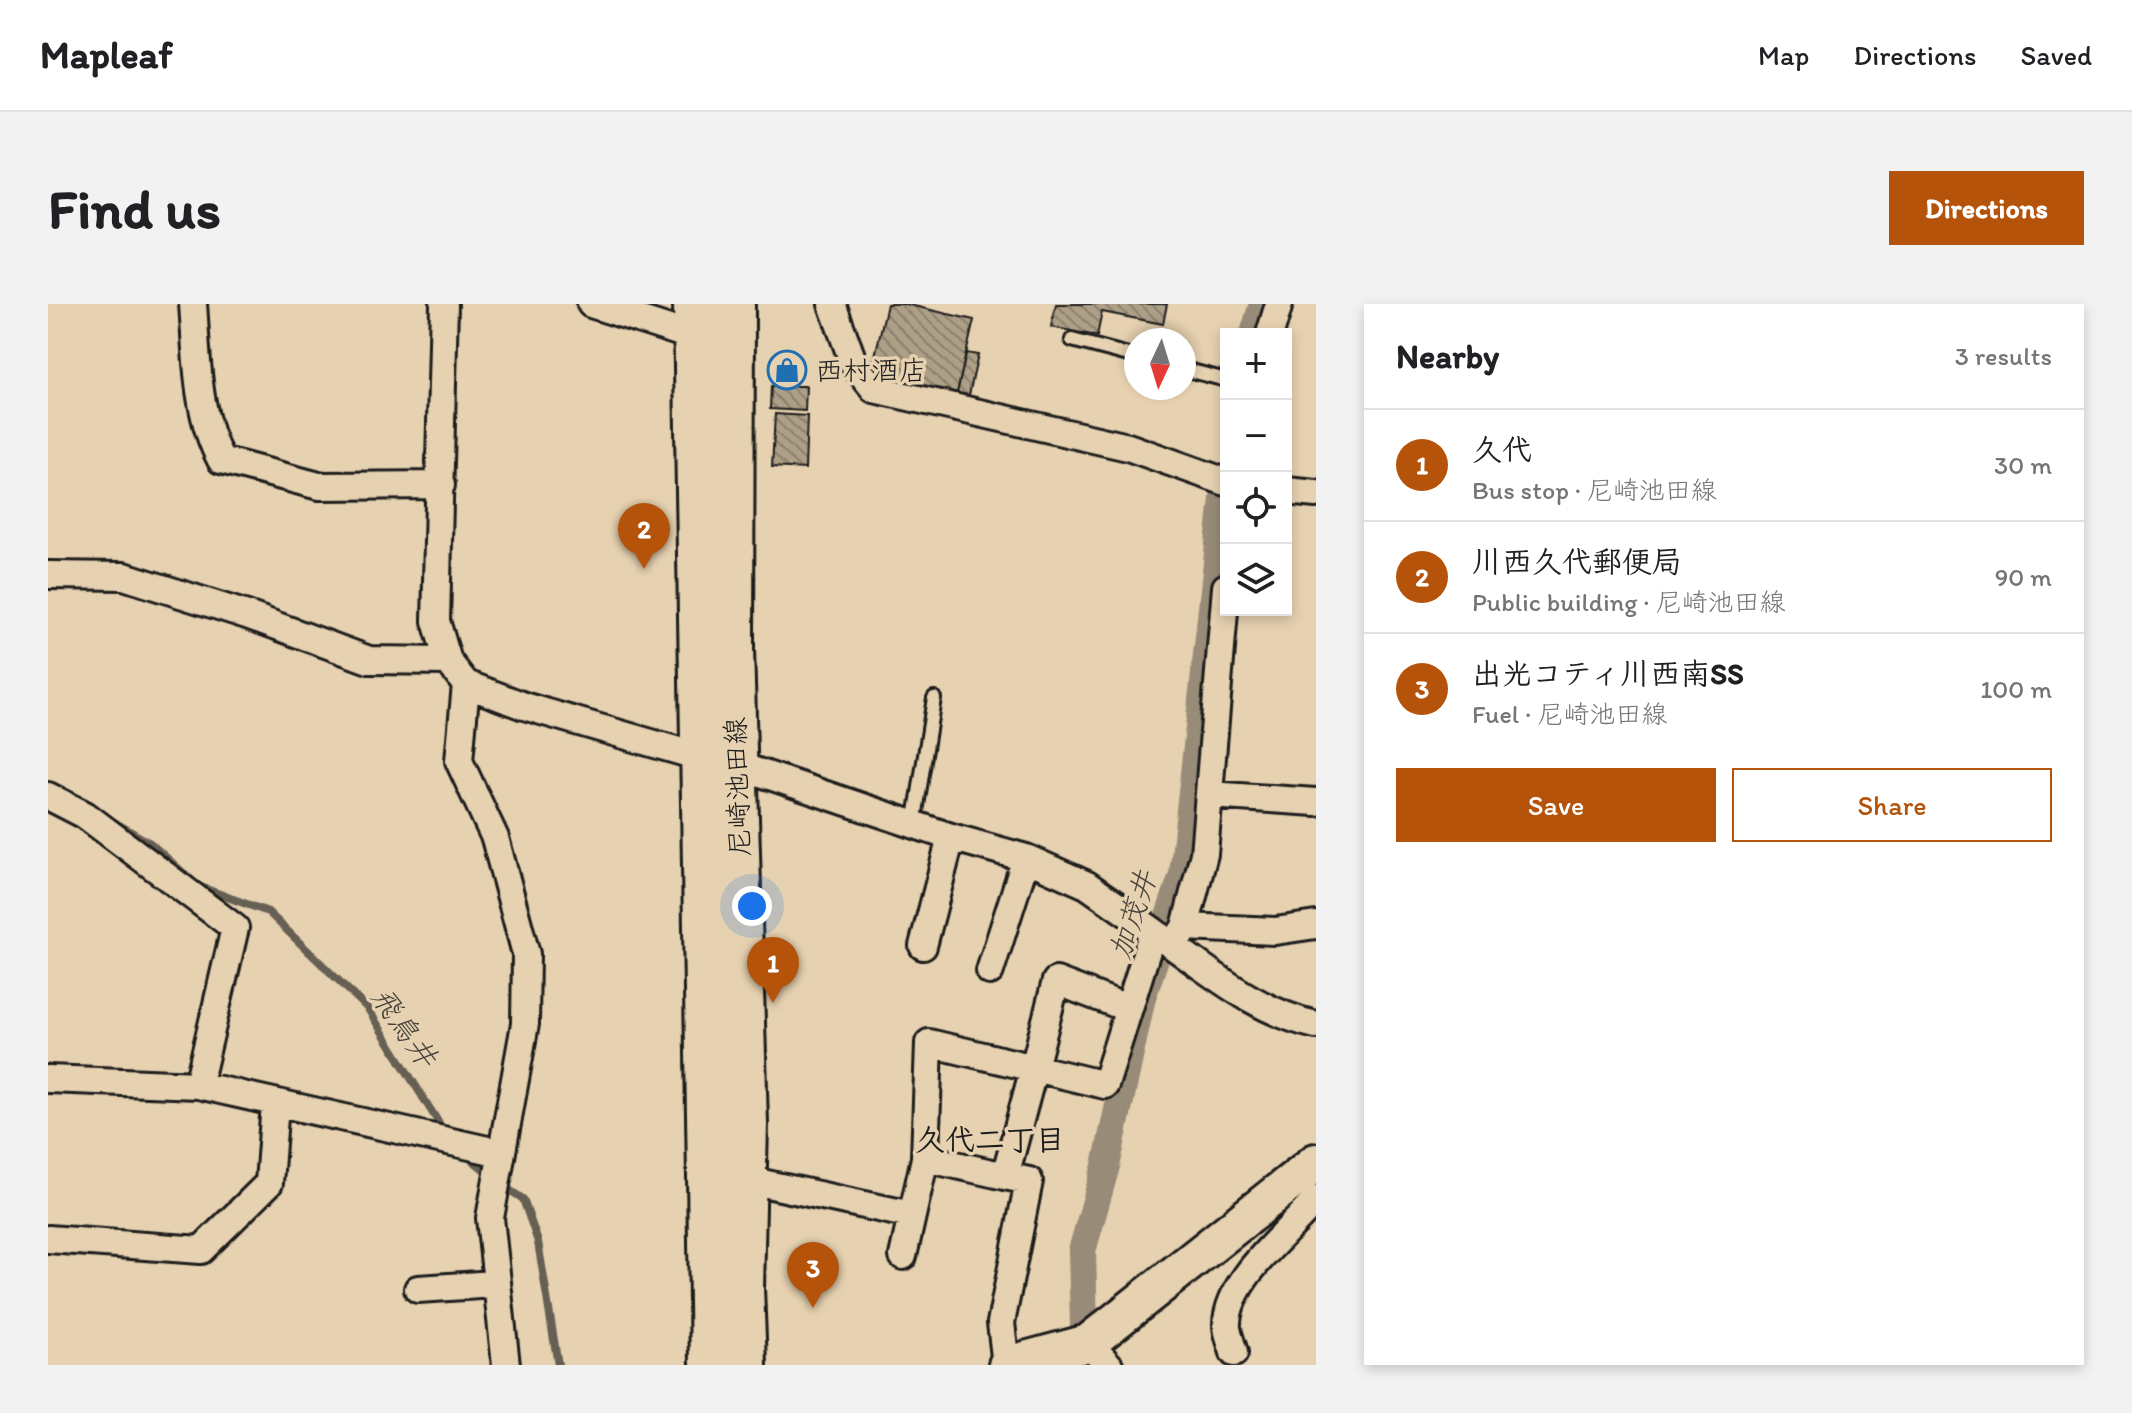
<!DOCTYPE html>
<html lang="en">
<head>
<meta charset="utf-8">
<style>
	:root { --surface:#fff; --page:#f2f2f2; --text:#202124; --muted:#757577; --line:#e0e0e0; --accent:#b45309 }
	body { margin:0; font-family:Itim,"Klee One",sans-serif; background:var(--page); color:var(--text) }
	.controls { position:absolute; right:24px; top:24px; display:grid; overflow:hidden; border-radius:0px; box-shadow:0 4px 12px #0003 }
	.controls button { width:72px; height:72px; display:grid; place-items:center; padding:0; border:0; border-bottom:2px solid var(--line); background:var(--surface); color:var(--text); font:40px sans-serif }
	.compass { position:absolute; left:1076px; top:24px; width:72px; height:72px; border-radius:50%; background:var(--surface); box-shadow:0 4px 12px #0003; rotate:184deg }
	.you { position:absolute; left:704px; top:602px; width:28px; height:28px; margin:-20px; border:6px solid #fff; border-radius:50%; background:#1a73e8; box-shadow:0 0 0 12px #1a73e833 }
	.badge { display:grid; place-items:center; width:52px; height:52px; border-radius:50%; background:var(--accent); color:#fff; font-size:26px; font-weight:700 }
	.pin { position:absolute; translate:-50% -66px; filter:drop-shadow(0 2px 4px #0008) }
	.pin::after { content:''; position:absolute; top:42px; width:28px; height:24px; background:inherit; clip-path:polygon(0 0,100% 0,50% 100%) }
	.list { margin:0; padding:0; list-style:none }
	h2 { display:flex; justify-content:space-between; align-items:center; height:104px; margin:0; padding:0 32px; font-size:34px }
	h2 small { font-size:26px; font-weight:400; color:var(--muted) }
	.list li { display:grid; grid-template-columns:52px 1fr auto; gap:24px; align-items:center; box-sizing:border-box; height:112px; padding:0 32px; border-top:2px solid var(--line) }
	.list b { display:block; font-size:30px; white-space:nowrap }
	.list p { margin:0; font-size:26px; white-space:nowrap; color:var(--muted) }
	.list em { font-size:26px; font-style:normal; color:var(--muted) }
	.actions { display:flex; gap:16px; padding:24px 32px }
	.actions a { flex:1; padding:18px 0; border:2px solid var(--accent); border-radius:0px; text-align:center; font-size:28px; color:var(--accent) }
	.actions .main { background:var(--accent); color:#fff }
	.icon { flex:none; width:44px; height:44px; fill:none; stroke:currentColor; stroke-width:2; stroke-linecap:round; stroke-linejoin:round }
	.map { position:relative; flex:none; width:1268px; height:1061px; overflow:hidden; border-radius:0px }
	header { display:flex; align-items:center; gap:48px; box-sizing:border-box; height:112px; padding:0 40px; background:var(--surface); border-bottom:2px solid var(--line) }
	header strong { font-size:38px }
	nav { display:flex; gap:44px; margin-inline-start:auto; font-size:28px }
	.intro { display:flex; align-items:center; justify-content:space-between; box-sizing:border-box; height:192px; padding:0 48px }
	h1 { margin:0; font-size:56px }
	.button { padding:20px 36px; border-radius:0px; background:var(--accent); color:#fff; font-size:28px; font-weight:700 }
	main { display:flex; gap:48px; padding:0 48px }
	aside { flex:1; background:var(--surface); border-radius:0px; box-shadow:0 4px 12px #0003 }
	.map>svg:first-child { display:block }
</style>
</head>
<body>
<header>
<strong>Mapleaf</strong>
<nav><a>Map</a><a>Directions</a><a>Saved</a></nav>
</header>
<div class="intro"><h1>Find us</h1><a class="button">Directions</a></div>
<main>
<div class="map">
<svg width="1268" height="1061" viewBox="0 0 1268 1061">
	<defs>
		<pattern id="building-back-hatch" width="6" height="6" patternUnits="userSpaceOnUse" patternTransform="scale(2)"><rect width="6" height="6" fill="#ae9f87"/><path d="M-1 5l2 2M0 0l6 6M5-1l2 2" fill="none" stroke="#8d816e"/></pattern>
	</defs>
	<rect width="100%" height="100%" fill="#e6d1b0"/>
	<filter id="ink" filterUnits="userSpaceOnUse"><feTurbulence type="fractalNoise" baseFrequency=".0125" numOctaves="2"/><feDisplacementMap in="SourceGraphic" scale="16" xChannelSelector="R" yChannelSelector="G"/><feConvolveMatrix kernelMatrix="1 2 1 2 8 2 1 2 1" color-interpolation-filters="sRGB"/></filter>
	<g filter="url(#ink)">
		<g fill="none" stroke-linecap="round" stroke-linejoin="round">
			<!-- stream -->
			<path stroke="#665f53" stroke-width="8" d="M 66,518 L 102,539 L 150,582 L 220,608 L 320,705 L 397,829
				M 417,850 L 444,872
				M 454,881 L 475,895 L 490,938 L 510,1061"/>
			<!-- canal -->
			<path stroke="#988c78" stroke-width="28" d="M 1206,30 L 1215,0
				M 1037,1061 L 1034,947 L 1058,862 L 1094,693 L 1135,571 L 1178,176"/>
		</g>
		<!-- building -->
		<path fill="url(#building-back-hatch)" stroke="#1c1c1c" stroke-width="2" d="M 839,0 L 857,0 L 926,16 L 909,89 L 823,69 Z
			M 1008,0 L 1119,0 L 1115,20 L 1054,8 L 1049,32 L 1003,23 Z
			M 918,49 L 930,51 L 921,91 L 909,89 Z
			M 723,82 L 758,82 L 757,107 L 722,105 Z
			M 727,110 L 759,112 L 757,165 L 724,163 Z"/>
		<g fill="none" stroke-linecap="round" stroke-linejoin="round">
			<defs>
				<path id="lane" d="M 1024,36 L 1088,53
					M 1136,65 L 1178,76
					M 866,521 L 886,394"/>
				<path id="street" d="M 145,0 C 149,51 148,110 173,156 L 271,182 L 393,181
					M 396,0 L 388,317 L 400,357
					M 543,0 L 646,33
					M 784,0 L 806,60 L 826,85 L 1080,143 L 1178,178
					M 1222,30 L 1231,0
					M 1238,187 L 1268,190
					M 0,271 L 76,272 L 199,311 L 321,356 L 400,357 L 418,380 L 476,402 L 655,454
					M 418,380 L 411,457 L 447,534 L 478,650 L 477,720 L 442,914 L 458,1061
					M 689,461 L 903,533 L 978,554 L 1039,581 L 1105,627
					M 1161,491 L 1268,498
					M 0,492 L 37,511 L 187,624 L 150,781
					M 1137,623 L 1227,627 L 1268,621
					M 875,642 L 903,533
					M 1125,642 C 1171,675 1212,708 1268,721
					M 942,667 L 978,554
					M 1079,704 L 1008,677 L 986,764 L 1057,781 L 1105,627 L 1125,642 L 1137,623 L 1156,550 L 1178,283
					M 0,775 L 150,781 L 453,849
					M 957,872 L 877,854 L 881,739 L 986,764 L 957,872 L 981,877 L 953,1019 L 958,1061
					M 700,876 L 863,911
					M 0,935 L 153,946 L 221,879 L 227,799
					M 855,952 L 877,854
					M 370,985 L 447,980
					M 1040,1039 L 1061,1061
					M 1186,1049 C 1184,1040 1178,1028 1179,1019 C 1181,973 1241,929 1268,895"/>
				<path id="secondary" d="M 959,1061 L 1040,1039 L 1268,858"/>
				<path id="primary" d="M 646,0 L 663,1061
					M 686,0 L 685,345 L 699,820 L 695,984 L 698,1061"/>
			</defs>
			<!-- lane casing -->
			<use href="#lane" stroke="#1c1c1c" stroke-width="18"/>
			<!-- street casing -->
			<use href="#street" stroke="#1c1c1c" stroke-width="32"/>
			<!-- secondary casing -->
			<use href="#secondary" stroke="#1c1c1c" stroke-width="42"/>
			<!-- primary casing -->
			<use href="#primary" stroke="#1c1c1c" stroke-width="46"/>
			<!-- lane -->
			<use href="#lane" stroke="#e6d1b0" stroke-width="12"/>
			<!-- street -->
			<use href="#street" stroke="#e6d1b0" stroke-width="26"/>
			<!-- secondary -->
			<use href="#secondary" stroke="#e6d1b0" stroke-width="36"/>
			<!-- primary -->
			<use href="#primary" stroke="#e6d1b0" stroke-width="40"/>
		</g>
	</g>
	<!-- icons -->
	<defs>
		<symbol id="shop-ring" viewBox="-11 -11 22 22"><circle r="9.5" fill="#e6d1b0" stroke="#1f6fb2" stroke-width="1.5"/><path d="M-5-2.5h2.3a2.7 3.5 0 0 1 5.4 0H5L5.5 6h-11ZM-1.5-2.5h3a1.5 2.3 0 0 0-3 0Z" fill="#1f6fb2"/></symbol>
	</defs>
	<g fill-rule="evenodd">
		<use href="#shop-ring" x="717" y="44" width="44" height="44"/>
	</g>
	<g text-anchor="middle" stroke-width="7" stroke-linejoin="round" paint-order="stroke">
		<!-- poi labels -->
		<g font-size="28" fill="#1c1c1c" stroke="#e6d1b0" text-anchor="start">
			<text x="767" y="76">西村酒店</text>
		</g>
		<!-- street labels -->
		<g font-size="28" fill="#1c1c1c" stroke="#e6d1b0">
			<text transform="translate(689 483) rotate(-92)" y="10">尼崎池田線</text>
		</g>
		<!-- water labels -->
		<g font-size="30" font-style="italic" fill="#47433c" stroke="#e6d1b0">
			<text transform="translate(1085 611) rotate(-72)" y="10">加茂井</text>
			<text transform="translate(356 723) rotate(55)" y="10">飛鳥井</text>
		</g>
		<!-- neighbourhood labels -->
		<g font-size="30" font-weight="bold" fill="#1c1c1c" stroke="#e6d1b0">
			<text x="942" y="846">久代二丁目</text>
		</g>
	</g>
</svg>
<div class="controls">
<button>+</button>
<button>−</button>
<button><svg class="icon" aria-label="locate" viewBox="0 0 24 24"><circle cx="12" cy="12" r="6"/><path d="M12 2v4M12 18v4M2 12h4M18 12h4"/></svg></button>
<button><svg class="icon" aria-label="layers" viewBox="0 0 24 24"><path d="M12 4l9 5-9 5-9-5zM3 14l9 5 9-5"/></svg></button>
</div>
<svg class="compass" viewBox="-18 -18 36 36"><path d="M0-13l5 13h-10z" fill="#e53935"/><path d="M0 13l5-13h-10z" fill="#757577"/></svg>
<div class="you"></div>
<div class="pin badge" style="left:725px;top:699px">1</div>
<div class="pin badge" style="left:596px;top:265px">2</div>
<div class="pin badge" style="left:765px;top:1004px">3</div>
</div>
<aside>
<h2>Nearby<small>3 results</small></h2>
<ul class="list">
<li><span class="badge">1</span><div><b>久代</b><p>Bus stop · 尼崎池田線</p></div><em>30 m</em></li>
<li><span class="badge">2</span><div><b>川西久代郵便局</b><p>Public building · 尼崎池田線</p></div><em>90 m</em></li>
<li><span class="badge">3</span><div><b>出光コティ川西南SS</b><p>Fuel · 尼崎池田線</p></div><em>100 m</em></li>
</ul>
<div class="actions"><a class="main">Save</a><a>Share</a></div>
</aside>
</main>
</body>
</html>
